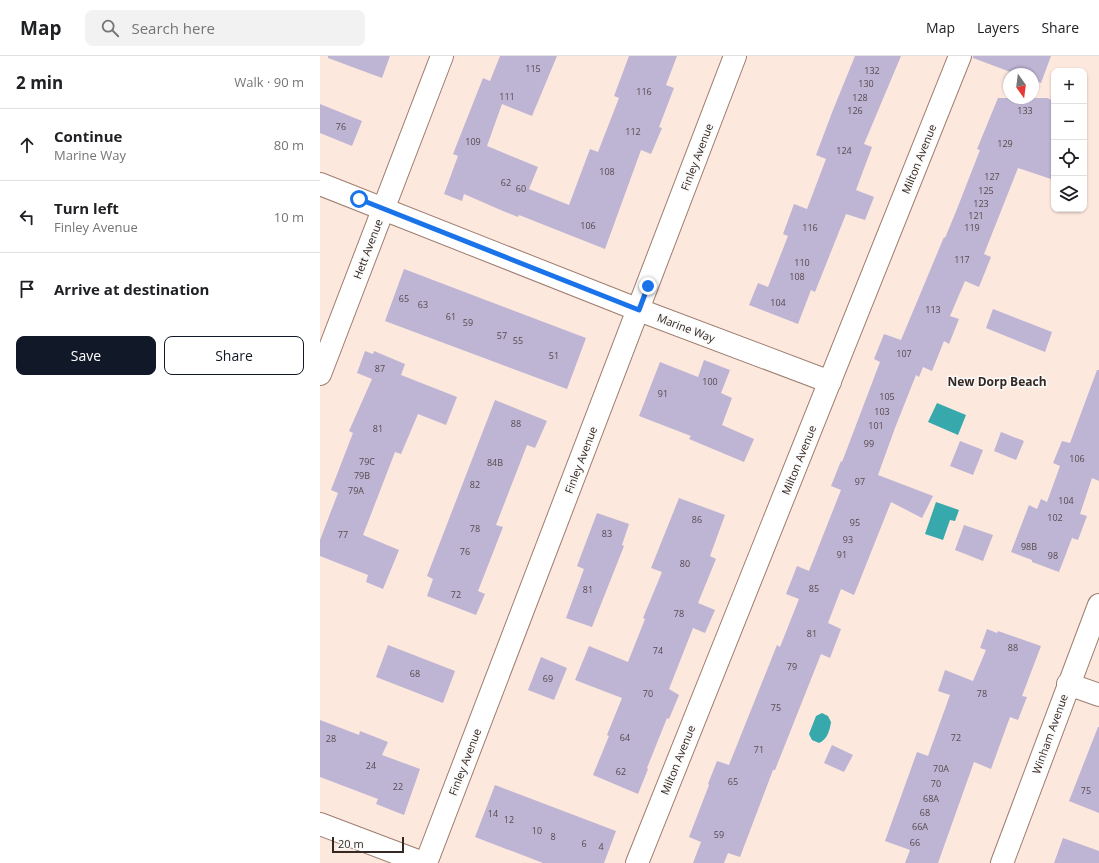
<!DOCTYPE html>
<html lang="en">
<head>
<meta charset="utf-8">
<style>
	:root { --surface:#fff; --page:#f2f2f2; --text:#202124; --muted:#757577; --line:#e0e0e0; --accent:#111827 }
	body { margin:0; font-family:"Open Sans",sans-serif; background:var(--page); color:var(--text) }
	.controls { position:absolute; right:12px; top:12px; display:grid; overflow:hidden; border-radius:8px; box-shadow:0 1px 3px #0004 }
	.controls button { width:36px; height:36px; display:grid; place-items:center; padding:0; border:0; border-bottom:1px solid var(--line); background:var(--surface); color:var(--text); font:20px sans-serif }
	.compass { position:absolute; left:683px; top:12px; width:36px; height:36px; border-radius:50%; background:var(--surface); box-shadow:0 1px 3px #0004; rotate:166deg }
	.scale { position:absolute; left:12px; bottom:10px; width:72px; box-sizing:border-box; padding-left:4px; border:2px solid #352822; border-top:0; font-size:11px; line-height:14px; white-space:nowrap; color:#352822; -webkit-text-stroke:3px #fafafa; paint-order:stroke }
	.stop { position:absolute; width:12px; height:12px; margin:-9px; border:3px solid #1a73e8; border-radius:50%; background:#fff }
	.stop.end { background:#1a73e8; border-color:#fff; box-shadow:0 1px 4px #0008 }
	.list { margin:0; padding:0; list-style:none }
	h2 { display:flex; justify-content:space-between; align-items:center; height:52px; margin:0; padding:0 16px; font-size:17px }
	h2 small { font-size:13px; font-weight:400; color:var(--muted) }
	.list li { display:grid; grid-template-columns:26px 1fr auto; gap:12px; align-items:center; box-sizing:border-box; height:72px; padding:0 16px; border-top:1px solid var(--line) }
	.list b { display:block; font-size:15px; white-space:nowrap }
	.list p { margin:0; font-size:13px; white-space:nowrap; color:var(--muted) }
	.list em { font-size:13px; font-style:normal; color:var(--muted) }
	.actions { display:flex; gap:8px; padding:12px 16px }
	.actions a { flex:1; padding:9px 0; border:1px solid var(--accent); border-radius:8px; text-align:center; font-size:14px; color:var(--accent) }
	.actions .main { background:var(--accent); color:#fff }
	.icon { flex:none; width:22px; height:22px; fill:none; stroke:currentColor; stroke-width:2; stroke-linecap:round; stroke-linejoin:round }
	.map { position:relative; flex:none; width:779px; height:807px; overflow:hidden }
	header { display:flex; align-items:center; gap:24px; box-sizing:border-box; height:56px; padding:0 20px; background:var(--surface); border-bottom:1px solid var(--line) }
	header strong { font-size:19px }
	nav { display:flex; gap:22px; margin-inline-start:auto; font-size:14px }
	.search { width:280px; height:36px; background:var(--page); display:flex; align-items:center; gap:10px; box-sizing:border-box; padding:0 14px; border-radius:8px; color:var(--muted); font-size:15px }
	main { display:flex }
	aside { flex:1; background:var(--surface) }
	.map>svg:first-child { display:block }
</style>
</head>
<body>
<header>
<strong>Map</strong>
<div class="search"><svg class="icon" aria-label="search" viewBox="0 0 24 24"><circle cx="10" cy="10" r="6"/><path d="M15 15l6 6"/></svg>Search here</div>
<nav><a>Map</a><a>Layers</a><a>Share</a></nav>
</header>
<main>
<aside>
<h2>2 min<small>Walk · 90 m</small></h2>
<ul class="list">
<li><svg class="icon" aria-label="ahead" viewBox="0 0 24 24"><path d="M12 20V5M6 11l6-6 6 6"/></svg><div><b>Continue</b><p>Marine Way</p></div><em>80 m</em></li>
<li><svg class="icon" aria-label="left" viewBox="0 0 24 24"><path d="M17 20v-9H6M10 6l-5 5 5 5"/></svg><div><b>Turn left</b><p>Finley Avenue</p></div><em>10 m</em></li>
<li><svg class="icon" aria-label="arrive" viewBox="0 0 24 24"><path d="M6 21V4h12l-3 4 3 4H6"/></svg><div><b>Arrive at destination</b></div></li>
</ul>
<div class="actions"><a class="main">Save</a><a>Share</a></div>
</aside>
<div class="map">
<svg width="779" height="807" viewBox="0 0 779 807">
	<rect width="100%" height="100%" fill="#fde8de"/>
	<!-- water -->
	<path fill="#37a9ad" d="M 617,347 L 646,359 L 638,379 L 608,366 Z
		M 616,446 L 639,454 L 635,465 L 630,464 L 623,484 L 605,478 Z
		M 502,657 L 508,660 L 511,666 C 510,674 507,684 499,687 L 492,684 L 489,678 L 496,660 Z"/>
	<!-- building -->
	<path fill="#beb4d4" d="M 8,0 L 70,0 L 62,22 L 8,2 Z
		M 180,0 L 237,0 L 212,60 L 182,48 L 167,90 L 218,111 L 209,133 L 249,149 L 270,93 L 278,96 L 299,42 L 294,40 L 309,0 L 357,0 L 346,29 L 354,32 L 339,71 L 342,72 L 331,98 L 321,94 L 285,193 L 199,159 L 198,161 L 183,155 L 144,138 L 142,145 L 124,138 L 138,100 L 133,98 L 163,22 L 170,25 Z
		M 535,0 L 581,0 L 544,88 L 552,91 L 536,134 L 554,141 L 545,164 L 526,158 L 495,236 L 491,234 L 478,268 L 429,249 L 438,227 L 448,231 L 468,180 L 463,178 L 474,148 L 487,153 L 506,103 L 496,99 L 513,54 Z
		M 653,0 L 731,0 L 721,27 L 713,24 L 713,18 L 696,18 L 653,2 Z
		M 678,42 L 727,42 L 734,45 L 734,124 L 698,112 L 664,198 L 671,201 L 659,231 L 645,225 L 630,260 L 639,263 L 629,288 L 624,285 L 612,315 L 603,311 L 599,321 L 596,319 L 575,372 L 558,419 L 613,440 L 602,462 L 571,446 L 534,539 L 521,533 L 508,567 L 521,573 L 510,602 L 501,598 L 455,714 L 453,714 L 420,801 L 408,797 L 404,807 L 373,807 L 381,786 L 369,781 L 389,729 L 388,728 L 397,705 L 409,709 L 457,589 L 460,591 L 479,543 L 466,538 L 477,510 L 489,515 L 521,434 L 511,430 L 521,405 L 522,406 L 560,306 L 554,303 L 564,278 L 581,284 L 624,181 L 625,182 L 635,158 L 660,94 L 657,93 Z
		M 0,48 L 42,65 L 32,90 L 0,77 Z
		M 84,213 L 266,282 L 247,333 L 65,265 Z
		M 673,253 L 732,276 L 725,296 L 666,272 Z
		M 45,295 L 53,298 L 54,295 L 85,308 L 81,319 L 137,341 L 126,369 L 98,358 L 81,398 L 75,396 L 43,479 L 79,494 L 63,533 L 46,526 L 48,519 L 0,500 L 0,484 L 18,437 L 11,434 L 33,377 L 29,375 L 52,323 L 37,317 Z
		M 384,304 L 410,314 L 401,337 L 412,342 L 402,369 L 434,383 L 424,406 L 369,383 L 371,380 L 319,360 L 340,306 L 378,321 Z
		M 777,314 L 779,314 L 779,425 L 772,422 L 760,458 L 767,460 L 758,484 L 752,482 L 739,516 L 712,506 L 712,504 L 691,496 L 709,449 L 717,453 L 721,443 L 727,446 L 740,410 L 733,407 L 742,385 L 750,387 Z
		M 175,344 L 227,365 L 215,392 L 207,389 L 176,469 L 183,471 L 158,535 L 165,538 L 156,559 L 107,540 L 113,523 L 107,520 Z
		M 681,376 L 704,385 L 696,404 L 674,395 Z
		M 640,385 L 663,394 L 653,419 L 630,410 Z
		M 359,442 L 405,459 L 390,500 L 396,503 L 378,547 L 395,554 L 385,577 L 373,572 L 349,633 L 359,639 L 349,663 L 347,662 L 327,712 L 328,713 L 318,738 L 273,719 L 289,680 L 287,679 L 302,642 L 255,624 L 269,590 L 308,606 L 325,563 L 323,562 L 342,516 L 331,512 Z
		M 277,457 L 309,468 L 302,489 L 304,490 L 272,571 L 246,562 L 264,513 L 257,510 Z
		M 644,469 L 673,479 L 663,505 L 635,494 Z
		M 667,573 L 677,577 L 678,575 L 721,590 L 702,640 L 707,641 L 698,664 L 690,661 L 671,713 L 654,706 L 618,807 L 585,807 L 590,794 L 565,785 L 597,696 L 608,700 L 630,639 L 618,635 L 625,614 L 653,625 L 666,594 L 660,592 Z
		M 68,589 L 135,615 L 123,647 L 56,621 Z
		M 221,601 L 247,612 L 234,644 L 208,634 Z
		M 0,664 L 39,679 L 40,675 L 68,686 L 62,699 L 100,713 L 84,759 L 56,748 L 58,743 L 0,721 Z
		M 778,671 L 779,671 L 779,757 L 749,745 Z
		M 512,689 L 533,699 L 524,716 L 504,707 Z
		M 175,729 L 296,775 L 284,807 L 223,807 L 155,781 Z
		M 743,782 L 779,795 L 779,807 L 734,807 Z"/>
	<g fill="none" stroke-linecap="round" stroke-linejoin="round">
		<defs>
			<path id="minor" d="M 0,128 L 319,254 L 510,326
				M 0,318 L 122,0
				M 748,628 L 779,639
				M 0,768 L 103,807
				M 106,807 L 415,0
				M 317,807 L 640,0
				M 682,807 L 779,549"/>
		</defs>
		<!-- minor casing -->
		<use href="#minor" stroke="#9d7d6f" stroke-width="24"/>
		<!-- minor -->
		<use href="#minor" stroke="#fff" stroke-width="22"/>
	</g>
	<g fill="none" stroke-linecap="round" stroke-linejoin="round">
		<!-- route -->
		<path stroke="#1a73e8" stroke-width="5" d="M 39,143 L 319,254 L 328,230"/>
	</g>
	<g text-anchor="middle" stroke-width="3" stroke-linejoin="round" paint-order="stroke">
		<!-- number labels -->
		<g font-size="9" fill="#574b4e">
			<text x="213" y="16">115</text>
			<text x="552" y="18">132</text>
			<text x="546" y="31">130</text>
			<text x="324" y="39">116</text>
			<text x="187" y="44">111</text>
			<text x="540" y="45">128</text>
			<text x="535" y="58">126</text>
			<text x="705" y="58">133</text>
			<text x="21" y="74">76</text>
			<text x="313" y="79">112</text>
			<text x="153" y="89">109</text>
			<text x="685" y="91">129</text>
			<text x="524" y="98">124</text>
			<text x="287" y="119">108</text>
			<text x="672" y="124">127</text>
			<text x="186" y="130">62</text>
			<text x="201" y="136">60</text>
			<text x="666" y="138">125</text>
			<text x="661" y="151">123</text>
			<text x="656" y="163">121</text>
			<text x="268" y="173">106</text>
			<text x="490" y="175">116</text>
			<text x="652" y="175">119</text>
			<text x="642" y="207">117</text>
			<text x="482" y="210">110</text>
			<text x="477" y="224">108</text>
			<text x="84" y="246">65</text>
			<text x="458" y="250">104</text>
			<text x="103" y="252">63</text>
			<text x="613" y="257">113</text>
			<text x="131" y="264">61</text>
			<text x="148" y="270">59</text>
			<text x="182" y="283">57</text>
			<text x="198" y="288">55</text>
			<text x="584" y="301">107</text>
			<text x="234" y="303">51</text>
			<text x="60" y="316">87</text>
			<text x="390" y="329">100</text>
			<text x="343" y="341">91</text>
			<text x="567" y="344">105</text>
			<text x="562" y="359">103</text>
			<text x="196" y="371">88</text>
			<text x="556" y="373">101</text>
			<text x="58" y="376">81</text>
			<text x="549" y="391">99</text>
			<text x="757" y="406">106</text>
			<text x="47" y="409">79C</text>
			<text x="175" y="410">84B</text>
			<text x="42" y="423">79B</text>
			<text x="540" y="429">97</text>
			<text x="155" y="432">82</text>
			<text x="36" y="438">79A</text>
			<text x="746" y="448">104</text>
			<text x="735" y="465">102</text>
			<text x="377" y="467">86</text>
			<text x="535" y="470">95</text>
			<text x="155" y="476">78</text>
			<text x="287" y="481">83</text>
			<text x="23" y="482">77</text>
			<text x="528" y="487">93</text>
			<text x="709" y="494">98B</text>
			<text x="145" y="499">76</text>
			<text x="522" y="502">91</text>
			<text x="733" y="503">98</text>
			<text x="365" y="511">80</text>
			<text x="494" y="536">85</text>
			<text x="268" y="537">81</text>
			<text x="136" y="542">72</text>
			<text x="359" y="561">78</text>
			<text x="492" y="581">81</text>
			<text x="693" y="595">88</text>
			<text x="338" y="598">74</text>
			<text x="472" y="614">79</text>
			<text x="95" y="621">68</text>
			<text x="228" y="626">69</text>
			<text x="328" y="641">70</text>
			<text x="662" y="641">78</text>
			<text x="456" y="655">75</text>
			<text x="305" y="685">64</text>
			<text x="636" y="685">72</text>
			<text x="11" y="686">28</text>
			<text x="439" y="697">71</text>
			<text x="51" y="713">24</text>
			<text x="621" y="716">70A</text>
			<text x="301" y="719">62</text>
			<text x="413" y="729">65</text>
			<text x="616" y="731">70</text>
			<text x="78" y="734">22</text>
			<text x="766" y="738">75</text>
			<text x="611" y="746">68A</text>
			<text x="605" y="760">68</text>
			<text x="173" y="761">14</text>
			<text x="189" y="767">12</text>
			<text x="600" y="774">66A</text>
			<text x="217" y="778">10</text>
			<text x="399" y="782">59</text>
			<text x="233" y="784">8</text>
			<text x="595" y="790">66</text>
			<text x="264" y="791">6</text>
			<text x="281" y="794">4</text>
		</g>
		<!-- street labels -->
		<g font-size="11" fill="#352822" stroke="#fafafa">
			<text transform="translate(377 101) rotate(-69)" y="4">Finley Avenue</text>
			<text transform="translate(599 103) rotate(-68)" y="4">Milton Avenue</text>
			<text transform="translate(48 193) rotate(-69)" y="4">Hett Avenue</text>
			<text transform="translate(366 272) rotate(21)" y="4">Marine Way</text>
			<text transform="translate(261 404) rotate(-69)" y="4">Finley Avenue</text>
			<text transform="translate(479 404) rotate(-68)" y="4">Milton Avenue</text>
			<text transform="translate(730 678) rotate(-70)" y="4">Winham Avenue</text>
			<text transform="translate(358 704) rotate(-68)" y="4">Milton Avenue</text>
			<text transform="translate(145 706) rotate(-69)" y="4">Finley Avenue</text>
		</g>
		<!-- neighbourhood labels -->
		<g font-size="12" font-weight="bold" fill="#352822" stroke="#fafafa">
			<text x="677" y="330">New Dorp Beach</text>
		</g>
	</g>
</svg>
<div class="controls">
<button>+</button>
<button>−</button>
<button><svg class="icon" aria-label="locate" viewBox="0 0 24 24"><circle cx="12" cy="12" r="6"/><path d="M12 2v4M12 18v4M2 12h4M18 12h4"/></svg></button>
<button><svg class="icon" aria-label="layers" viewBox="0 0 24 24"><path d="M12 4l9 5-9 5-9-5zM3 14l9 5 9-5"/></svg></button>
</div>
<svg class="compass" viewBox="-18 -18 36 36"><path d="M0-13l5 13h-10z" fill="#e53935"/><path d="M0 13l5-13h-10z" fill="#757577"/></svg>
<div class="scale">20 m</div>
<div class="stop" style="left:39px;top:143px"></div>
<div class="stop end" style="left:328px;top:230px"></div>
</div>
</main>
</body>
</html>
